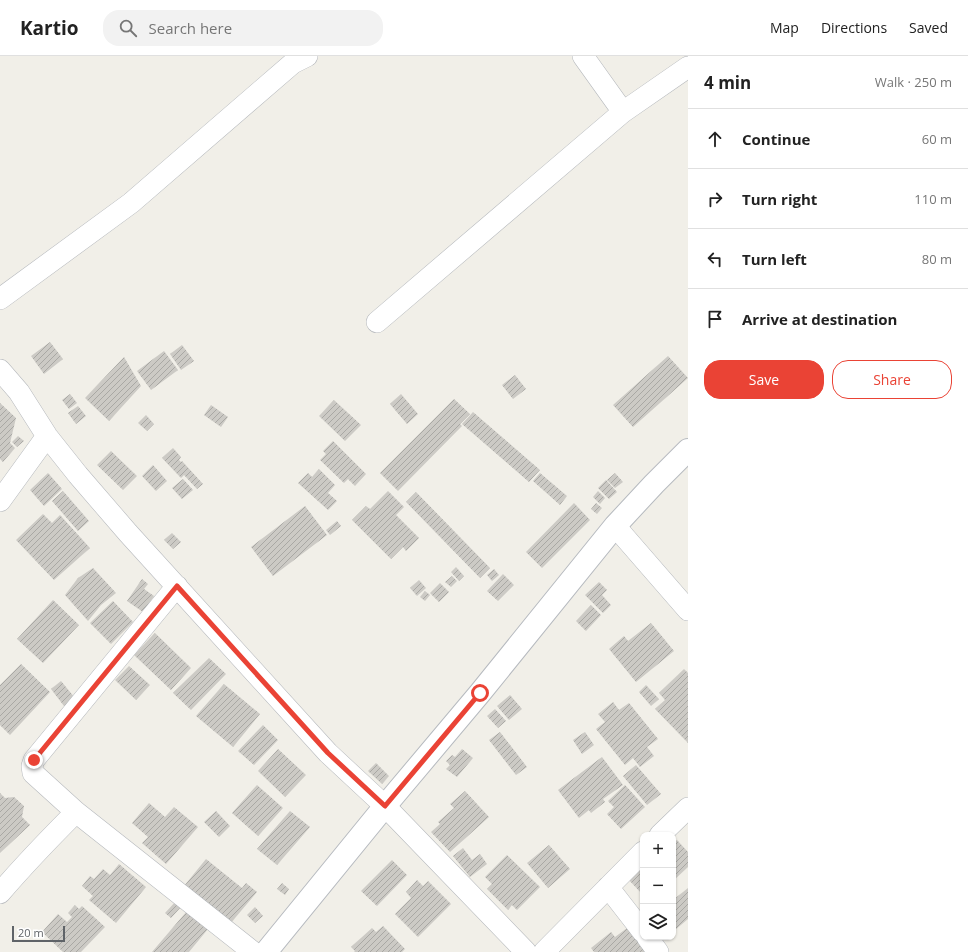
<!DOCTYPE html>
<html lang="en">
<head>
<meta charset="utf-8">
<style>
	:root { --surface:#fff; --page:#f2f2f2; --text:#222; --muted:#767676; --line:#e0e0e0; --accent:#ea4335 }
	body { margin:0; font-family:"Open Sans",sans-serif; background:var(--page); color:var(--text) }
	.controls { position:absolute; right:12px; bottom:12px; display:grid; overflow:hidden; border-radius:8px; box-shadow:0 1px 3px #0004 }
	.controls button { width:36px; height:36px; display:grid; place-items:center; padding:0; border:0; border-bottom:1px solid var(--line); background:var(--surface); color:var(--text); font:20px sans-serif }
	.scale { position:absolute; left:12px; bottom:10px; width:53px; box-sizing:border-box; padding-left:4px; border:2px solid #5f6368; border-top:0; font-size:11px; line-height:14px; white-space:nowrap; color:#5f6368; -webkit-text-stroke:3px #fff; paint-order:stroke }
	.stop { position:absolute; width:12px; height:12px; margin:-9px; border:3px solid #ea4335; border-radius:50%; background:#fff }
	.stop.end { background:#ea4335; border-color:#fff; box-shadow:0 1px 4px #0008 }
	.list { margin:0; padding:0; list-style:none }
	h2 { display:flex; justify-content:space-between; align-items:center; height:52px; margin:0; padding:0 16px; font-size:17px }
	h2 small { font-size:13px; font-weight:400; color:var(--muted) }
	.list li { display:grid; grid-template-columns:26px 1fr auto; gap:12px; align-items:center; box-sizing:border-box; height:60px; padding:0 16px; border-top:1px solid var(--line) }
	.list b { display:block; font-size:15px; white-space:nowrap }
	.list em { font-size:13px; font-style:normal; color:var(--muted) }
	.actions { display:flex; gap:8px; padding:12px 16px }
	.actions a { flex:1; padding:9px 0; border:1px solid var(--accent); border-radius:16px; text-align:center; font-size:14px; color:var(--accent) }
	.actions .main { background:var(--accent); color:#fff }
	.icon { flex:none; width:22px; height:22px; fill:none; stroke:currentColor; stroke-width:2; stroke-linecap:round; stroke-linejoin:round }
	.map { position:relative; flex:none; width:688px; height:896px; overflow:hidden }
	header { display:flex; align-items:center; gap:24px; box-sizing:border-box; height:56px; padding:0 20px; background:var(--surface); border-bottom:1px solid var(--line) }
	header strong { font-size:19px }
	nav { display:flex; gap:22px; margin-inline-start:auto; font-size:14px }
	.search { width:280px; height:36px; background:var(--page); display:flex; align-items:center; gap:10px; box-sizing:border-box; padding:0 14px; border-radius:16px; color:var(--muted); font-size:15px }
	main { display:flex }
	aside { flex:1; background:var(--surface) }
	.map>svg:first-child { display:block }
</style>
</head>
<body>
<header>
<strong>Kartio</strong>
<div class="search"><svg class="icon" aria-label="search" viewBox="0 0 24 24"><circle cx="10" cy="10" r="6"/><path d="M15 15l6 6"/></svg>Search here</div>
<nav><a>Map</a><a>Directions</a><a>Saved</a></nav>
</header>
<main>
<div class="map">
<svg width="688" height="896" viewBox="0 0 688 896">
	<defs>
		<pattern id="building-hatch" width="6" height="6" patternUnits="userSpaceOnUse"><rect width="6" height="6" fill="#cccac5"/><path d="M-1 1l2-2M0 6l6-6M5 7l2-2" fill="none" stroke="#a9a8a4"/></pattern>
	</defs>
	<rect width="100%" height="100%" fill="#f1efe8"/>
	<!-- building -->
	<path fill="url(#building-hatch)" d="M 50,286 L 63,303 L 44,318 L 31,300 Z
		M 182,289 L 194,305 L 181,314 L 170,298 Z
		M 164,295 L 178,314 L 151,334 L 137,315 Z
		M 668,300 L 688,322 L 633,371 L 613,349 Z
		M 124,301 L 141,330 L 109,365 L 85,342 Z
		M 515,319 L 526,333 L 513,343 L 502,329 Z
		M 70,338 L 77,347 L 69,353 L 62,344 Z
		M 401,338 L 418,358 L 407,368 L 390,348 Z
		M 454,343 L 470,358 L 460,368 L 462,370 L 398,435 L 380,417 Z
		M 334,344 L 361,369 L 345,385 L 319,360 Z
		M 0,347 L 16,362 L 10,387 L 15,392 L 3,406 L 0,403 Z
		M 211,349 L 228,361 L 221,371 L 204,359 Z
		M 78,350 L 86,360 L 76,368 L 68,357 Z
		M 473,356 L 540,414 L 529,426 L 462,368 Z
		M 146,359 L 154,368 L 147,375 L 138,367 Z
		M 18,380 L 24,385 L 17,391 L 12,386 Z
		M 333,385 L 366,418 L 355,430 L 348,423 L 344,427 L 320,404 L 326,398 L 323,395 Z
		M 173,392 L 181,401 L 179,404 L 181,406 L 182,405 L 203,428 L 197,433 L 184,419 L 181,422 L 162,402 Z
		M 111,395 L 137,420 L 123,434 L 97,409 Z
		M 153,409 L 167,425 L 156,435 L 142,420 Z
		M 319,413 L 335,429 L 328,437 L 337,445 L 328,454 L 298,427 L 308,417 L 312,421 Z
		M 48,417 L 62,433 L 44,450 L 30,434 Z
		M 540,417 L 567,440 L 560,449 L 533,425 Z
		M 615,417 L 623,426 L 615,432 L 607,424 Z
		M 183,423 L 193,434 L 182,443 L 172,432 Z
		M 606,424 L 617,436 L 609,443 L 598,432 Z
		M 63,435 L 89,465 L 78,475 L 52,445 Z
		M 388,435 L 404,451 L 396,459 L 419,482 L 406,495 L 403,491 L 391,503 L 352,464 L 366,450 L 370,453 Z
		M 598,435 L 605,442 L 600,448 L 593,441 Z
		M 416,436 L 490,512 L 480,522 L 406,446 Z
		M 574,447 L 590,464 L 542,512 L 526,496 Z
		M 596,447 L 602,452 L 597,458 L 591,453 Z
		M 305,450 L 327,479 L 273,520 L 251,491 Z
		M 43,458 L 52,467 L 60,459 L 90,492 L 54,524 L 16,484 Z
		M 337,465 L 341,470 L 330,479 L 326,474 Z
		M 172,477 L 181,486 L 173,493 L 164,484 Z
		M 456,511 L 464,520 L 459,525 L 451,516 Z
		M 93,512 L 116,537 L 101,549 L 88,565 L 65,539 L 78,522 Z
		M 494,513 L 499,519 L 492,525 L 487,519 Z
		M 503,518 L 514,529 L 498,545 L 487,535 Z
		M 452,520 L 457,525 L 451,531 L 445,526 Z
		M 142,523 L 148,528 L 144,533 L 154,540 L 143,556 L 127,545 Z
		M 419,524 L 426,532 L 417,540 L 410,532 Z
		M 599,526 L 607,534 L 602,539 L 611,549 L 603,557 L 585,539 Z
		M 440,527 L 449,536 L 439,546 L 430,537 Z
		M 425,535 L 430,539 L 425,545 L 420,541 Z
		M 53,544 L 79,569 L 43,607 L 17,583 Z
		M 113,545 L 133,566 L 111,588 L 90,567 Z
		M 591,549 L 601,559 L 586,575 L 576,565 Z
		M 651,567 L 674,595 L 636,626 L 609,593 L 624,580 L 628,585 Z
		M 155,577 L 191,612 L 171,634 L 134,599 Z
		M 209,602 L 226,618 L 191,654 L 173,637 Z
		M 21,608 L 50,636 L 10,679 L 0,669 L 0,629 Z
		M 129,610 L 150,629 L 136,644 L 115,624 Z
		M 684,613 L 688,617 L 688,687 L 655,653 L 665,644 L 659,637 Z
		M 61,625 L 75,642 L 64,650 L 51,633 Z
		M 224,628 L 260,658 L 233,691 L 196,660 Z
		M 646,629 L 659,643 L 651,650 L 639,636 Z
		M 510,639 L 522,653 L 509,664 L 497,650 Z
		M 613,646 L 619,654 L 629,647 L 658,683 L 647,691 L 654,700 L 640,711 L 633,702 L 625,709 L 596,673 L 605,666 L 598,658 Z
		M 495,653 L 506,665 L 498,672 L 487,660 Z
		M 263,669 L 278,684 L 254,709 L 238,695 Z
		M 500,676 L 527,711 L 516,719 L 489,684 Z
		M 585,676 L 594,689 L 582,698 L 573,684 Z
		M 278,693 L 306,719 L 285,741 L 258,715 Z
		M 462,693 L 473,702 L 457,721 L 446,713 L 450,709 L 446,705 L 452,699 L 455,701 Z
		M 602,701 L 623,729 L 603,743 L 605,746 L 591,757 L 589,754 L 579,762 L 558,734 Z
		M 376,707 L 389,720 L 382,728 L 368,715 Z
		M 636,709 L 661,738 L 647,749 L 623,720 Z
		M 257,729 L 283,752 L 258,780 L 232,757 Z
		M 625,729 L 645,751 L 621,773 L 607,758 L 614,751 L 608,745 Z
		M 465,735 L 489,761 L 450,796 L 431,776 L 440,768 L 438,766 L 454,752 L 450,748 Z
		M 0,737 L 5,742 L 14,741 L 24,750 L 22,761 L 30,769 L 0,797 Z
		M 149,747 L 165,761 L 174,751 L 198,771 L 166,808 L 142,787 L 148,781 L 132,767 Z
		M 216,755 L 230,770 L 219,781 L 204,766 Z
		M 290,755 L 310,771 L 277,809 L 257,793 Z
		M 677,784 L 688,796 L 688,811 L 673,825 L 673,787 Z
		M 549,789 L 570,813 L 548,832 L 527,807 Z
		M 463,792 L 472,804 L 480,798 L 487,808 L 470,821 L 453,800 Z
		M 507,799 L 540,831 L 517,854 L 512,849 L 508,854 L 487,833 L 492,828 L 485,821 Z
		M 206,803 L 242,832 L 246,827 L 257,836 L 230,868 L 184,830 Z
		M 392,804 L 407,819 L 377,850 L 361,835 Z
		M 119,808 L 146,831 L 116,867 L 89,844 L 93,840 L 82,830 L 90,820 L 94,823 L 103,813 L 110,819 Z
		M 643,809 L 643,839 L 628,823 Z
		M 417,824 L 423,830 L 428,825 L 451,848 L 418,881 L 395,858 L 411,842 L 406,836 Z
		M 282,827 L 289,833 L 285,839 L 277,833 Z
		M 688,832 L 688,863 L 675,874 L 673,872 L 673,844 Z
		M 176,845 L 182,850 L 171,862 L 165,857 Z
		M 75,849 L 79,853 L 82,850 L 105,871 L 81,896 L 63,896 L 42,876 L 58,858 L 67,866 L 72,861 L 68,857 Z
		M 255,851 L 263,860 L 255,867 L 247,859 Z
		M 187,855 L 208,873 L 189,896 L 152,896 Z
		M 383,870 L 405,893 L 402,896 L 354,896 L 355,895 L 351,891 L 372,872 L 376,876 Z
		M 627,872 L 646,896 L 594,896 L 591,892 L 611,876 L 615,881 Z"/>
	<g fill="none" stroke-linecap="round" stroke-linejoin="round">
		<defs>
			<path id="street" d="M 583,0 L 623,56
				M 0,243 L 131,147 L 293,7 L 307,0
				M 377,266 L 623,56 L 688,11
				M 0,314 L 19,336 L 47,380 L 78,419 L 128,477 L 328,697 L 385,750 L 526,896
				M 0,445 L 47,380
				M 615,470 L 688,554
				M 177,530 L 34,704 L 32,710 L 33,717 L 76,756 L 253,896
				M 660,779 L 688,752
				M 608,831 L 643,876
				M 0,837 C 24,809 50,782 76,756
				M 647,881 L 658,896
				M 544,896 L 643,796"/>
			<path id="secondary" d="M 266,896 L 385,750 L 480,637 L 615,470 L 654,428 L 688,394"/>
		</defs>
		<!-- street casing -->
		<use href="#street" stroke="#b5b8bc" stroke-width="22"/>
		<!-- secondary casing -->
		<use href="#secondary" stroke="#b6babf" stroke-width="24"/>
		<!-- street -->
		<use href="#street" stroke="#fff" stroke-width="21"/>
		<!-- secondary -->
		<use href="#secondary" stroke="#fff" stroke-width="22"/>
	</g>
	<g fill="none" stroke-linecap="round" stroke-linejoin="round">
		<!-- route -->
		<path stroke="#ea4335" stroke-width="5" d="M 34,704 L 177,530 L 328,697 L 385,750 L 480,637"/>
	</g>
</svg>
<div class="controls">
<button>+</button>
<button>−</button>
<button><svg class="icon" aria-label="layers" viewBox="0 0 24 24"><path d="M12 4l9 5-9 5-9-5zM3 14l9 5 9-5"/></svg></button>
</div>
<div class="scale">20 m</div>
<div class="stop" style="left:480px;top:637px"></div>
<div class="stop end" style="left:34px;top:704px"></div>
</div>
<aside>
<h2>4 min<small>Walk · 250 m</small></h2>
<ul class="list">
<li><svg class="icon" aria-label="ahead" viewBox="0 0 24 24"><path d="M12 20V5M6 11l6-6 6 6"/></svg><div><b>Continue</b></div><em>60 m</em></li>
<li><svg class="icon" aria-label="right" viewBox="0 0 24 24"><path d="M7 20v-9h11M14 6l5 5-5 5"/></svg><div><b>Turn right</b></div><em>110 m</em></li>
<li><svg class="icon" aria-label="left" viewBox="0 0 24 24"><path d="M17 20v-9H6M10 6l-5 5 5 5"/></svg><div><b>Turn left</b></div><em>80 m</em></li>
<li><svg class="icon" aria-label="arrive" viewBox="0 0 24 24"><path d="M6 21V4h12l-3 4 3 4H6"/></svg><div><b>Arrive at destination</b></div></li>
</ul>
<div class="actions"><a class="main">Save</a><a>Share</a></div>
</aside>
</main>
</body>
</html>
